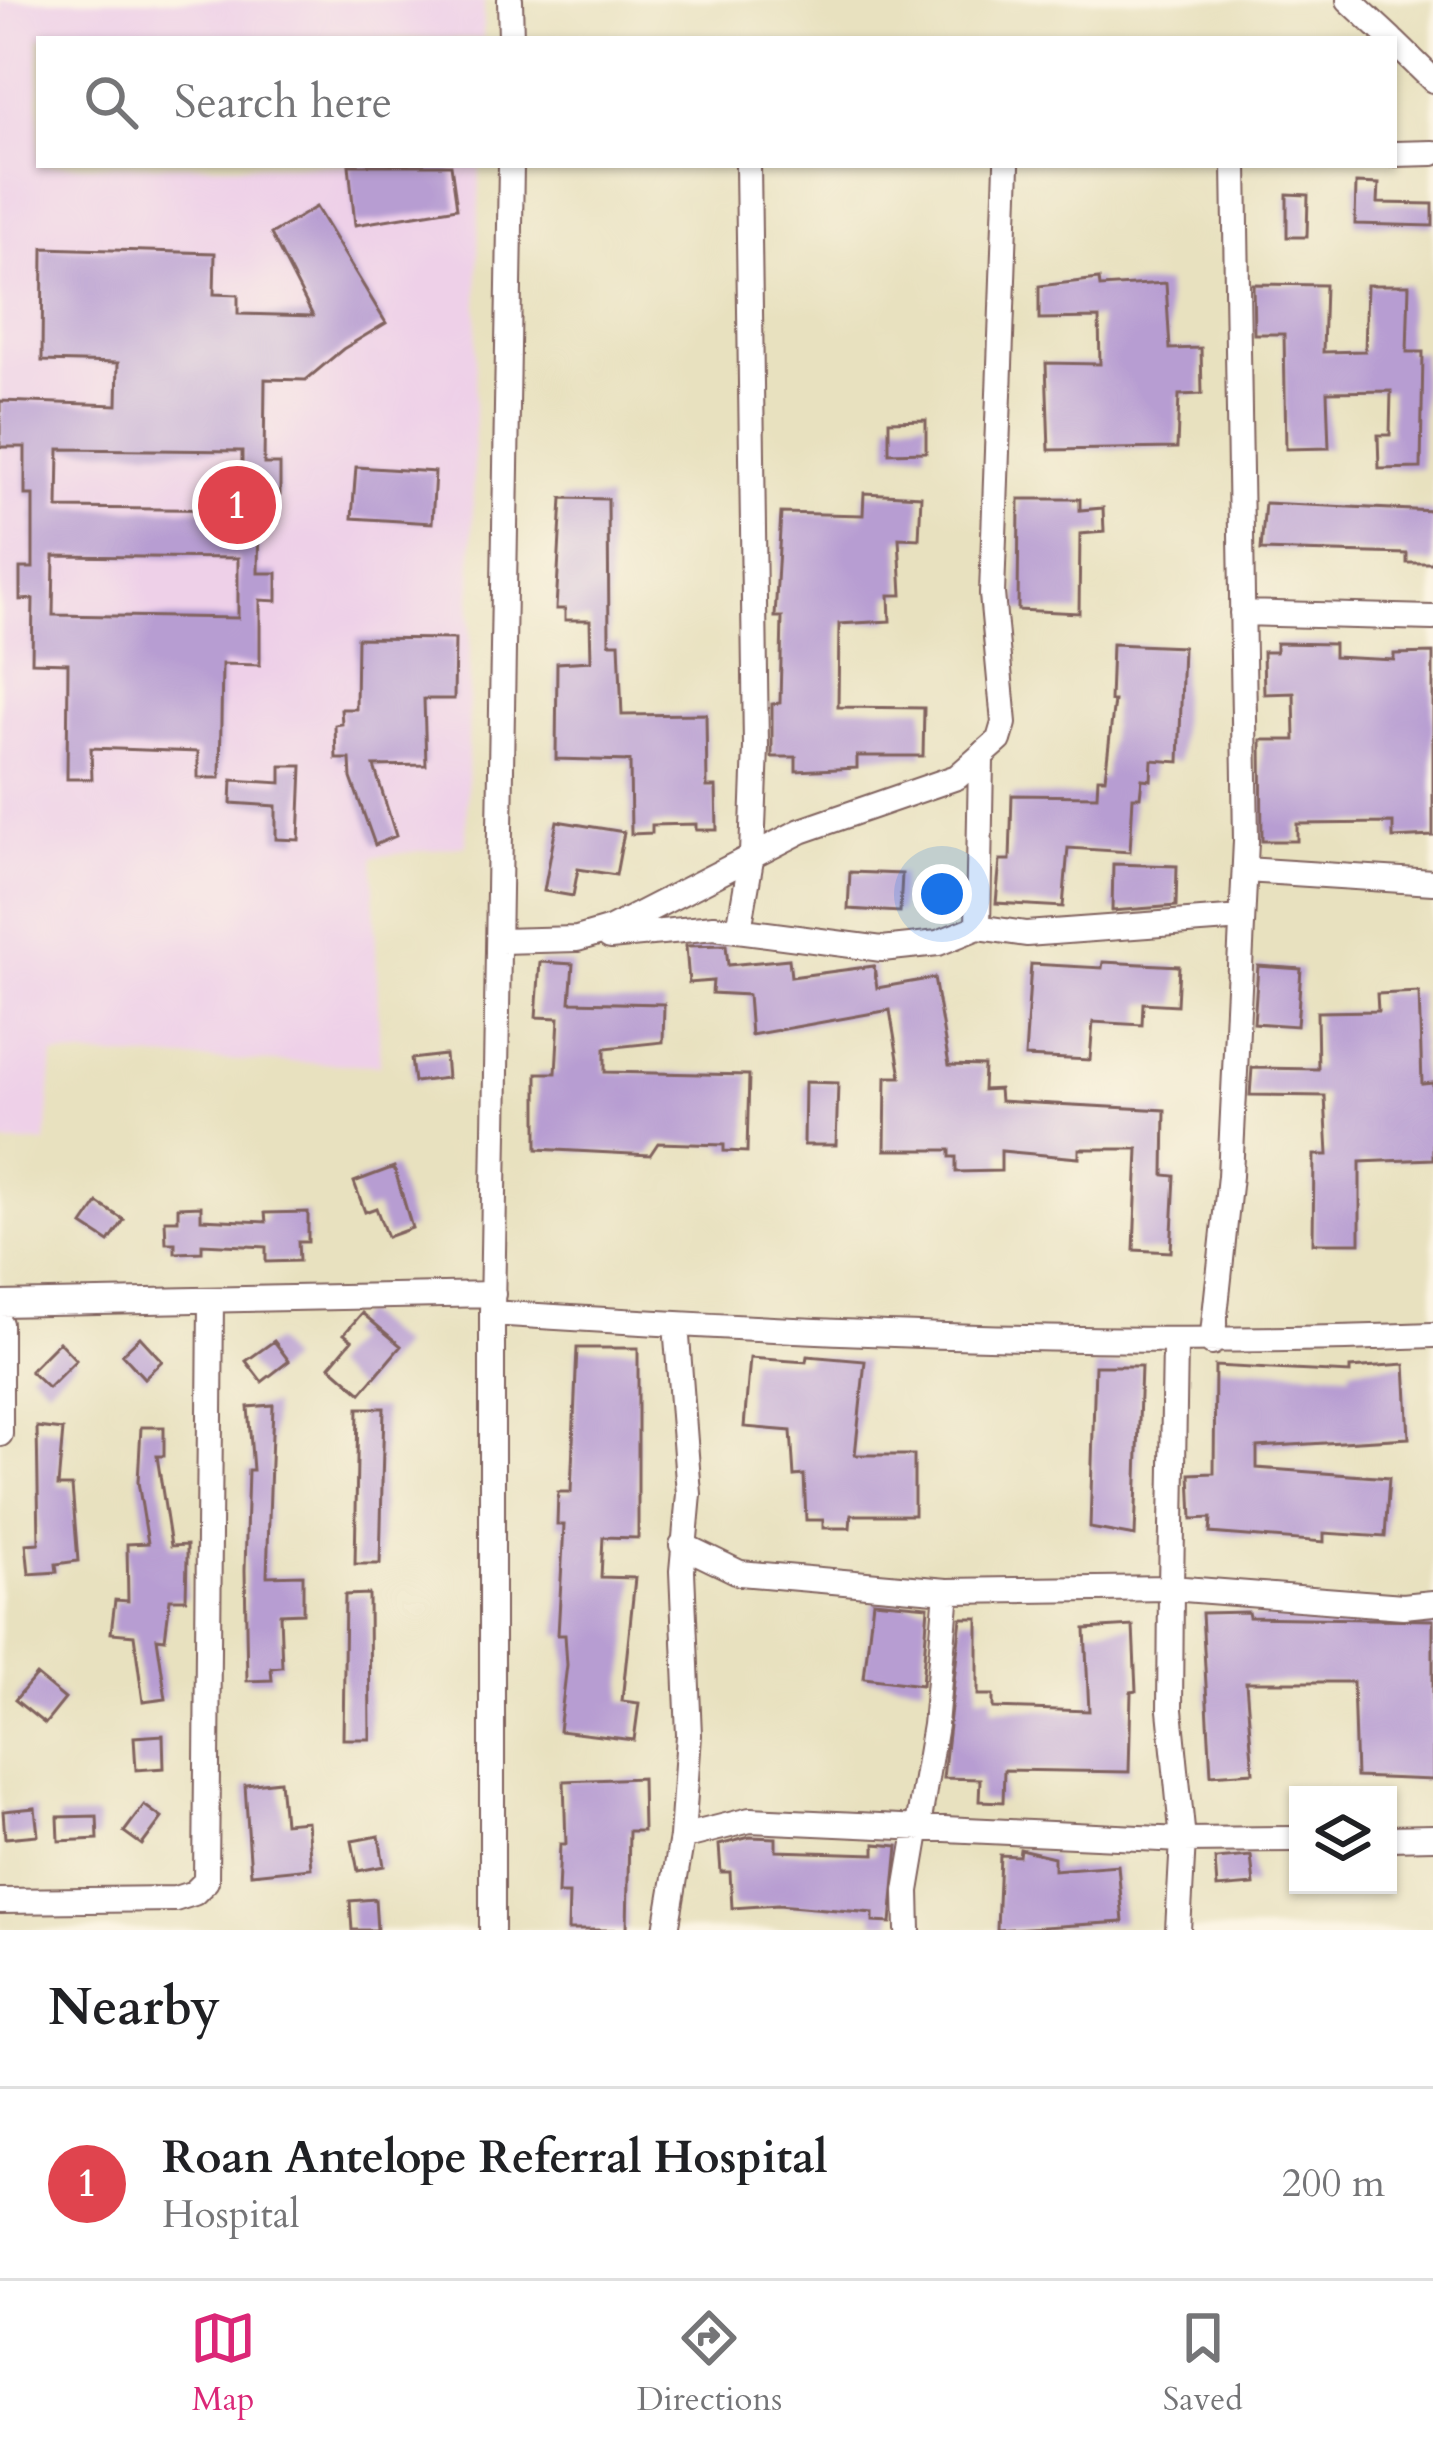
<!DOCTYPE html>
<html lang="en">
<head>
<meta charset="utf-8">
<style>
	:root { --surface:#fff; --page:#f2f2f2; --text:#202124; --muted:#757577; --line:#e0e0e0; --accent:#db2777 }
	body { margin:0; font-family:Cardo,serif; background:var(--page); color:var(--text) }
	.controls { position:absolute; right:36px; bottom:36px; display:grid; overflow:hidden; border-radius:0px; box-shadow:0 3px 9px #0004 }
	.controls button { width:108px; height:108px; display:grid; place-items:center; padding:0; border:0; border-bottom:3px solid var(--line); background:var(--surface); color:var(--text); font:60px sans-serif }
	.you { position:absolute; left:942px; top:894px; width:42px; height:42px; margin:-30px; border:9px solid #fff; border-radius:50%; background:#1a73e8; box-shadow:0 0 0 18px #1a73e833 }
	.badge { display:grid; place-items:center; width:78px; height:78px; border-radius:50%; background:var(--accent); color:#fff; font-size:39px; font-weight:700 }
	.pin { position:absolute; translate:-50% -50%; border:6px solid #fff; box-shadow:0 3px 12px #0006 }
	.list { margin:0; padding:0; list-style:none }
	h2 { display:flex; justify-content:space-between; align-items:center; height:156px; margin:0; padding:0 48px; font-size:51px }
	h2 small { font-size:39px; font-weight:400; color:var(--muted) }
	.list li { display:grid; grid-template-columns:78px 1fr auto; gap:36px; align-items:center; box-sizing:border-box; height:192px; padding:0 48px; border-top:3px solid var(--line) }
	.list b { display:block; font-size:45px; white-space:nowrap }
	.list p { margin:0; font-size:39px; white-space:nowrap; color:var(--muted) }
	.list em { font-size:39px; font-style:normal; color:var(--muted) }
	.icon { flex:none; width:66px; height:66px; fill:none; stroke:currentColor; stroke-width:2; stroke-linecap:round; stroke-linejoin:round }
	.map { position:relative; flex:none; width:1433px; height:1930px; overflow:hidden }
	.search { position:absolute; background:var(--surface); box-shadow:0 3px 9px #0004; left:36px; right:36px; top:36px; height:132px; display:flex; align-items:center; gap:30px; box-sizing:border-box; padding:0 42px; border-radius:0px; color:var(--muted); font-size:45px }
	.sheet { height:348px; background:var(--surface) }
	nav { display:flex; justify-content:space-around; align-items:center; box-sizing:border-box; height:168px; border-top:3px solid var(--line); background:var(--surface); font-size:33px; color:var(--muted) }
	nav a { display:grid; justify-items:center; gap:6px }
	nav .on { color:var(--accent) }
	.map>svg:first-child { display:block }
</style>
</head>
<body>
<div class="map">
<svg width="1433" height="1930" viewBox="0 0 1433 1930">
	<rect width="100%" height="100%" fill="#fcf5e5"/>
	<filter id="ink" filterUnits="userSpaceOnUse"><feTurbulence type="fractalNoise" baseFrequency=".00833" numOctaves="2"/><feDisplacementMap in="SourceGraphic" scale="24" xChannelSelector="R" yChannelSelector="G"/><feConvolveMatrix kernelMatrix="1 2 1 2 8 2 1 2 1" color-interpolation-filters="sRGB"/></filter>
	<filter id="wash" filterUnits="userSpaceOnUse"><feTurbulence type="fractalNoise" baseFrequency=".004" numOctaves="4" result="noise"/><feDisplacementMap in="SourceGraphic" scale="48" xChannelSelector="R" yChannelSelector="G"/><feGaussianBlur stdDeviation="2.7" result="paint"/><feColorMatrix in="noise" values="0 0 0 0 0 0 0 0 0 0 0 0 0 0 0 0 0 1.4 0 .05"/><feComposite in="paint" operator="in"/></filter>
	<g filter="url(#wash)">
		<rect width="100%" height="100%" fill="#e8e1bf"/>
		<!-- built -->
		<path fill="#eed0e8" d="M 0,0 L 484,0 L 483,39 L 39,39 L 39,165 L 480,165 L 466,845 L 373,857 L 380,1065 L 53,1055 L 46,1143 L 0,1143 Z"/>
		<g id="blocks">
			<!-- building -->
			<path fill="#b79dd2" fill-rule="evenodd" d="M 349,165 L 451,165 L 457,208 L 355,225 Z
				M 1356,183 L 1379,184 L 1378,203 L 1433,204 L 1433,226 L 1355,224 Z
				M 1287,194 L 1308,195 L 1307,237 L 1287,237 Z
				M 316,207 L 386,323 L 343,349 L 306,380 L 265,379 L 264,464 L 280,464 L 280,495 L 242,494 L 242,451 L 59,449 L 58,508 L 259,510 L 258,573 L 277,573 L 277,601 L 260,600 L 260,665 L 222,664 L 220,778 L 198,778 L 198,752 L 91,748 L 92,779 L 67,779 L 68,663 L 32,662 L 33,599 L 20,600 L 20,568 L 33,568 L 33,495 L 25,495 L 25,447 L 0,447 L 0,401 L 117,405 L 118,363 L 42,361 L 43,248 L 215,253 L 214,294 L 238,295 L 238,314 L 313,316 L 271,234 ZM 54,556 L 238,558 L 238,618 L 53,615 Z
				M 1099,279 L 1100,287 L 1166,283 L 1170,349 L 1201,348 L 1202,394 L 1179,395 L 1177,448 L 1049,450 L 1046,363 L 1100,364 L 1099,318 L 1039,319 L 1039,286 Z
				M 1253,284 L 1325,285 L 1323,352 L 1365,351 L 1367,285 L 1409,285 L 1407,352 L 1423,352 L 1421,468 L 1379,469 L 1378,435 L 1390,435 L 1391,391 L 1327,392 L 1329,448 L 1286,449 L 1284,334 L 1254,334 Z
				M 926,420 L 926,452 L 889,453 L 889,421 Z
				M 356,467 L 435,472 L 432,523 L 352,518 Z
				M 864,493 L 921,496 L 919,539 L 899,538 L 902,595 L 889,595 L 890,621 L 839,624 L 838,707 L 924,708 L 923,756 L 857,756 L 857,768 L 796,771 L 796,757 L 772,757 L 772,704 L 780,703 L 782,617 L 775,617 L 781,513 L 863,515 Z
				M 562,498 L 608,499 L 609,643 L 619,643 L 622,715 L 706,714 L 707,787 L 716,787 L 717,830 L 696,830 L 696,824 L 652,825 L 652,833 L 631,834 L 630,761 L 556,759 L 557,663 L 591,661 L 590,620 L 565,620 L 565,609 L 556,609 Z
				M 1019,499 L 1080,499 L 1080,510 L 1103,508 L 1104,532 L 1080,534 L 1079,613 L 1018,610 Z
				M 1265,503 L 1433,511 L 1433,563 L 1407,563 L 1407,554 L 1261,550 Z
				M 357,638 L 455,639 L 454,699 L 424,699 L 426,765 L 374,766 L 396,836 L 375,845 L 351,778 L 350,759 L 336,759 L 335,725 L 342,724 L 341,709 L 356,709 Z
				M 1276,643 L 1334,644 L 1334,657 L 1394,660 L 1394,654 L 1433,653 L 1433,836 L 1393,838 L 1393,823 L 1297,824 L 1297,841 L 1262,841 L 1261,740 L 1295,740 L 1294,693 L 1264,694 L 1263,652 L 1276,652 Z
				M 1112,644 L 1183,647 L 1179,762 L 1152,760 L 1151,780 L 1142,779 L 1140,797 L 1133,797 L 1130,852 L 1068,848 L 1063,907 L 996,903 L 1000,860 L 1010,860 L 1012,795 L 1097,796 L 1098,778 L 1105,778 L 1114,701 L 1110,701 Z
				M 281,766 L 302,766 L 299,840 L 276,839 L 276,806 L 231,803 L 232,780 L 281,783 Z
				M 557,821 L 624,832 L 616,875 L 578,869 L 573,896 L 544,891 Z
				M 1113,864 L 1177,866 L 1176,906 L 1112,911 Z
				M 850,872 L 902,874 L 900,912 L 848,909 Z
				M 726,945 L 728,965 L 789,959 L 791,977 L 874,966 L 877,988 L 934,978 L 949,1065 L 984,1066 L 983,1090 L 999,1089 L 1000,1101 L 1165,1110 L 1164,1175 L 1175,1176 L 1171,1252 L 1134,1250 L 1138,1149 L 1079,1149 L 1079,1158 L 1001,1151 L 1001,1171 L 956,1172 L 956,1157 L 950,1157 L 950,1150 L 885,1150 L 886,1077 L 901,1077 L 890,1010 L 751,1035 L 748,995 L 712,993 L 713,981 L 689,983 L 686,946 Z
				M 540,962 L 573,964 L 570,1002 L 664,1004 L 663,1042 L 605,1048 L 605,1072 L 749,1075 L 747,1152 L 724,1151 L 724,1145 L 658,1143 L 650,1155 L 537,1149 L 537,1073 L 556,1073 L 559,1018 L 536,1017 Z
				M 1103,962 L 1179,966 L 1177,1005 L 1143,1003 L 1142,1025 L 1093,1022 L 1090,1060 L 1025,1057 L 1031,964 L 1102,968 Z
				M 1258,966 L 1301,969 L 1297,1026 L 1254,1023 Z
				M 1419,992 L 1422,1084 L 1433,1083 L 1433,1159 L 1360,1162 L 1360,1243 L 1313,1243 L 1314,1155 L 1328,1155 L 1325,1096 L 1250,1095 L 1252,1068 L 1318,1069 L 1317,1012 L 1378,1011 L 1377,994 Z
				M 445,1055 L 447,1078 L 414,1082 L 411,1059 Z
				M 805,1082 L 838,1083 L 836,1145 L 804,1145 Z
				M 394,1167 L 412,1228 L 387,1237 L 376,1208 L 365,1212 L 354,1182 Z
				M 98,1203 L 124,1220 L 109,1242 L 83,1225 Z
				M 201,1206 L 201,1219 L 266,1222 L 265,1213 L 308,1212 L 308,1242 L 298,1242 L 299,1261 L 266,1262 L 266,1247 L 202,1244 L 202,1252 L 175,1253 L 175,1243 L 166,1243 L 165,1220 L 178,1220 L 178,1207 Z
				M 362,1313 L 401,1346 L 361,1393 L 330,1366 L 352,1340 L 344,1334 Z
				M 140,1337 L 162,1361 L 144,1378 L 122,1354 Z
				M 274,1341 L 289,1361 L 262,1382 L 246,1361 Z
				M 59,1342 L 76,1360 L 48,1388 L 30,1371 Z
				M 577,1348 L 638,1348 L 638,1538 L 603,1537 L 601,1577 L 635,1578 L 622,1701 L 639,1703 L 634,1740 L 559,1731 L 567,1665 L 565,1635 L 558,1635 L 564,1525 L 557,1525 L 558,1492 L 571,1492 Z
				M 807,1356 L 865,1361 L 855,1455 L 914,1455 L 914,1515 L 851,1515 L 850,1528 L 823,1528 L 823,1520 L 806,1520 L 804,1475 L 794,1476 L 791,1431 L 744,1427 L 750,1358 L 806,1362 Z
				M 1405,1364 L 1409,1438 L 1257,1447 L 1257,1468 L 1389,1478 L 1385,1537 L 1324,1533 L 1324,1542 L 1210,1533 L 1211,1518 L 1192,1519 L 1190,1474 L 1214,1473 L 1215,1366 L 1350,1373 L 1350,1368 Z
				M 1095,1366 L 1141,1366 L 1135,1536 L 1090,1528 Z
				M 273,1405 L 267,1576 L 303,1575 L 303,1613 L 280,1614 L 282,1667 L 271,1668 L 272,1680 L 247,1681 L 245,1570 L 248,1470 L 253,1470 L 248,1407 Z
				M 358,1408 L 384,1408 L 380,1564 L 355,1564 Z
				M 37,1427 L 63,1430 L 58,1486 L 72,1486 L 78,1561 L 56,1564 L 57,1572 L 29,1574 L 26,1544 L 39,1543 Z
				M 141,1427 L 164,1427 L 164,1456 L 157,1456 L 171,1546 L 187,1545 L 187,1557 L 186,1599 L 170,1599 L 165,1639 L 157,1638 L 166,1699 L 143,1702 L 134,1635 L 111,1633 L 115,1600 L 128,1601 L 127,1544 L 148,1543 L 138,1482 Z
				M 369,1594 L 370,1739 L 343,1739 L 345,1595 Z
				M 873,1601 L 928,1606 L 922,1685 L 864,1678 Z
				M 1248,1612 L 1249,1617 L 1433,1620 L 1433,1780 L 1356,1777 L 1353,1682 L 1246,1682 L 1253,1772 L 1211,1775 L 1202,1613 Z
				M 961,1618 L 978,1618 L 978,1695 L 993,1695 L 993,1708 L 1089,1711 L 1085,1629 L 1133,1626 L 1136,1691 L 1131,1692 L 1129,1772 L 1004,1770 L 1003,1802 L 979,1801 L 980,1779 L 943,1778 Z
				M 36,1675 L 65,1699 L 45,1724 L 15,1700 Z
				M 163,1735 L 164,1768 L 136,1770 L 134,1737 Z
				M 642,1778 L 643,1831 L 629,1831 L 627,1930 L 568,1930 L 569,1894 L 558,1894 L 560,1844 L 566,1844 L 564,1781 Z
				M 280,1781 L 284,1823 L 307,1821 L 311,1868 L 251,1874 L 245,1785 Z
				M 144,1805 L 162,1818 L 142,1845 L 124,1832 Z
				M 35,1808 L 38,1835 L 5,1838 L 3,1811 Z
				M 97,1816 L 98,1839 L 59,1841 L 58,1817 Z
				M 379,1836 L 384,1866 L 358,1871 L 352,1841 Z
				M 750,1837 L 776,1838 L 776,1851 L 875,1854 L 875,1844 L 898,1846 L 891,1923 L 873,1922 L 873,1913 L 778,1905 L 732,1908 L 730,1872 L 721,1872 L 719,1845 Z
				M 1020,1849 L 1054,1857 L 1054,1870 L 1118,1865 L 1123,1922 L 997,1930 L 1000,1855 L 1019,1856 Z
				M 1251,1856 L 1254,1885 L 1217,1888 L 1215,1859 Z
				M 375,1899 L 377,1930 L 352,1930 L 350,1901 Z"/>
		</g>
	</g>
	<g filter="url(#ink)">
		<use href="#blocks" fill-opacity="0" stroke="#81635f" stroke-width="3"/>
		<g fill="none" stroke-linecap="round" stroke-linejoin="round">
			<defs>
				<path id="street" d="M 510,0 L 511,39
					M 1349,0 L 1391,39
					M 1394,42 L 1433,80
					M 1394,154 L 1433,153
					M 1242,613 L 1433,618
					M 1245,870 L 1433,882
					M 978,927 L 981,760
					M 739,930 L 752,854 L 756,747 L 748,165
					M 610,937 L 714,927 L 882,949 L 938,943 L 978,927 L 1026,934 L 1242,918
					M 500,941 L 577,939 L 611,929 L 801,831 L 957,777 L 999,740 L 1004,723 L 992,594 L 1007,165
					M 0,1304 L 493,1294
					M 492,1313 C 806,1333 1118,1348 1433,1335
					M 0,1324 L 0,1434
					M 1212,1343 L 1230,1176 L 1246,841 L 1235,165
					M 682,1545 L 740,1573 L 947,1591
					M 682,1837 L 750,1820 L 1183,1840 L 1298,1839
					M 1388,1838 L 1433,1837
					M 0,1901 L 175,1899 L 194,1893 L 206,1881 L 211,1300
					M 492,1930 L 492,1313 L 511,165
					M 666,1930 L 682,1837 L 689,1735 L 682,1571 L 689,1494 L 676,1324
					M 908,1930 L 907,1891 L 935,1725 L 947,1591 L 1171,1588 L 1175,1344
					M 1178,1930 L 1183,1840 L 1170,1710 L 1171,1588 L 1403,1606 L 1433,1603"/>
			</defs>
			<!-- street casing -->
			<use href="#street" stroke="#81635f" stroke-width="28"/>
			<!-- street -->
			<use href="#street" stroke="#fff" stroke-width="24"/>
		</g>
	</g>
</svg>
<div class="controls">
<button><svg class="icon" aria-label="layers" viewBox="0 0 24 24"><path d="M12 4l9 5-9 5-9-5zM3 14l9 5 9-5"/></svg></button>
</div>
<div class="you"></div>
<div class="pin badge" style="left:237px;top:505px;background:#e0444e">1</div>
<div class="search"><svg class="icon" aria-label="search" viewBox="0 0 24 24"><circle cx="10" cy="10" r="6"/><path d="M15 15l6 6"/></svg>Search here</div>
</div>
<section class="sheet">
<h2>Nearby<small></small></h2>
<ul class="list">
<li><span class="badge" style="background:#e0444e">1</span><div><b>Roan Antelope Referral Hospital</b><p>Hospital</p></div><em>200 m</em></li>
</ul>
</section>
<nav>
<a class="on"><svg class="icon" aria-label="map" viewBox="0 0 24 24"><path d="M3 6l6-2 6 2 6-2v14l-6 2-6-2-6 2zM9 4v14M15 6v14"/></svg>Map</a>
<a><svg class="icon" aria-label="directions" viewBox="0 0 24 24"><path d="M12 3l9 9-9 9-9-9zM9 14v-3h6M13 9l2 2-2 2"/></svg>Directions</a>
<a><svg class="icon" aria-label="saved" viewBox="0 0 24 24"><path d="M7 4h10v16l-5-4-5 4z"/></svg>Saved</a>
</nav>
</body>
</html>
